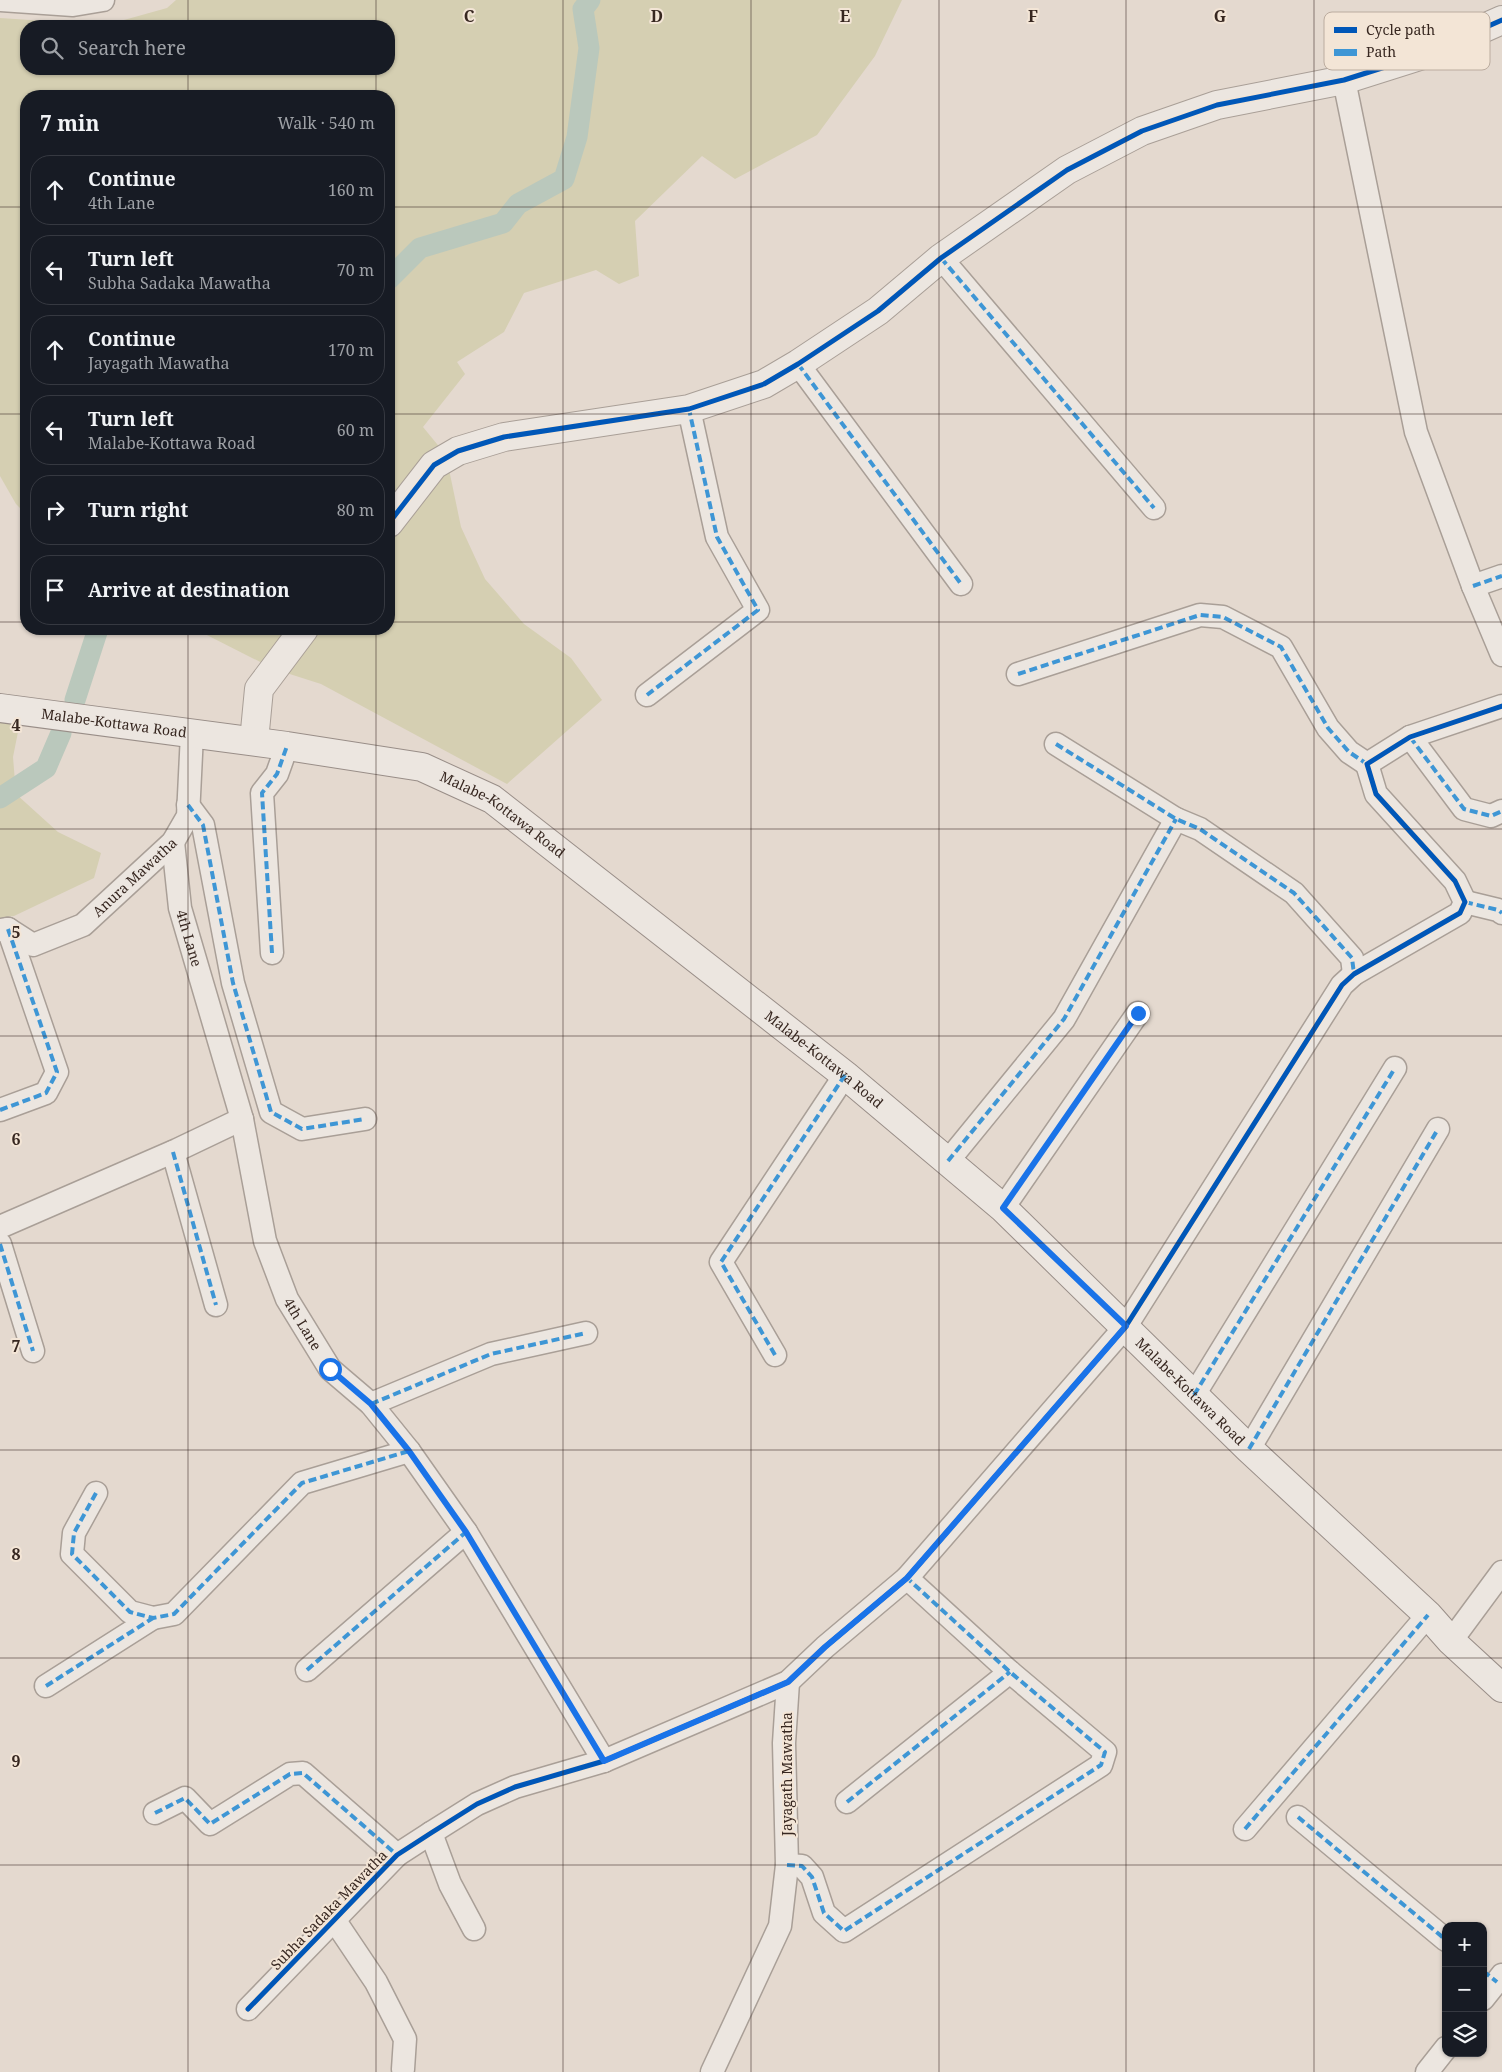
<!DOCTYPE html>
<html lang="en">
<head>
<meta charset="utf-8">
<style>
	:root { --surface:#171b24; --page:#20242c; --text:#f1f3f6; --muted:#9ea1a6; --line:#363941 }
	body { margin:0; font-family:"Noto Serif",serif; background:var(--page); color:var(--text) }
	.controls { position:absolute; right:15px; bottom:15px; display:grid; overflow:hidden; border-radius:10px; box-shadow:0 1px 4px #0004 }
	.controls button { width:45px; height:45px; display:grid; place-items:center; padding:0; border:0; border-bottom:1px solid var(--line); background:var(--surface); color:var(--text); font:25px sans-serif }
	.stop { position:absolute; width:15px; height:15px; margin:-11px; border:4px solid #1a73e8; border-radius:50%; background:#fff }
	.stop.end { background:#1a73e8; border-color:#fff; box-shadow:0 1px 5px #0008 }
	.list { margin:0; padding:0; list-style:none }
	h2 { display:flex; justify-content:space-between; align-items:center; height:65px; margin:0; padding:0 20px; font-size:21px }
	h2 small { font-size:16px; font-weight:400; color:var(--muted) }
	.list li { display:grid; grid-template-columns:32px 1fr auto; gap:15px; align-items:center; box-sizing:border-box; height:70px; margin:0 10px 10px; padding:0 10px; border:1px solid var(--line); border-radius:20px }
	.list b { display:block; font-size:19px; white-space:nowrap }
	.list p { margin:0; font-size:16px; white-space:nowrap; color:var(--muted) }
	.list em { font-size:16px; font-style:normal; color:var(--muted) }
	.icon { flex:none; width:28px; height:28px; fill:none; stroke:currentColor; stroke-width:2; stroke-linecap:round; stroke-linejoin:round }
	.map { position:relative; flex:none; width:1502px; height:2072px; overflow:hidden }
	.search { position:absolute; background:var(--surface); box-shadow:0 1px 4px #0004; left:20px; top:20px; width:375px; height:55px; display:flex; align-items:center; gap:12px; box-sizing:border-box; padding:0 18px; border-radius:20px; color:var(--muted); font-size:19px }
	.panel { position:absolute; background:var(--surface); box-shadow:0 1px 4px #0004; left:20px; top:90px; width:375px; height:545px; border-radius:20px }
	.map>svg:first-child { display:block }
</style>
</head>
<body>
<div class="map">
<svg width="1502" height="2072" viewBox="0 0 1502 2072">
	<rect width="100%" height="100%" fill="#e4d9cf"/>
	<!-- green -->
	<path fill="#d5cfb2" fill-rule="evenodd" d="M 176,0 L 902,0 L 875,56 L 817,135 L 735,179 L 702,156 L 635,221 L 639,276 L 619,284 L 596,270 L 524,293 L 504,332 L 457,362 L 465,374 L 423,427 L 446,455 L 461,527 L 485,579 L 524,624 L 571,658 L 602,700 L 507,784 L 321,684 L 274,669 L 195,629 L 389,629 L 389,96 L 26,96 L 26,514 L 16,504 L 0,476 L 0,18 L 106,25 L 167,8 ZM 26,26 L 389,26 L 389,69 L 26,69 Z
		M 0,720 L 20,722 L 13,757 L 16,794 L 58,832 L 101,853 L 94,878 L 14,916 L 0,918 Z"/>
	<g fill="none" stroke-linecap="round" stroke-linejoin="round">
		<!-- canal -->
		<path stroke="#bac8bc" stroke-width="21" d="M 389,279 L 420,248 L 503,223 L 518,204 L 564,179 L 577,137 L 589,48 L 583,9 L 590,0
			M 75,700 L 98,629
			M 0,798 L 46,768 L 61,733"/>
		<defs>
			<g id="minor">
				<path d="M 0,0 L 73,5 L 103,0"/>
				<path d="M 1344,80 L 1416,432 L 1473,586 L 1502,655"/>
				<path d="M 941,258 L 1154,508"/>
				<path d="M 798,364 L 961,584"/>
				<path d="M 1473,586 L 1502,576"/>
				<path d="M 1018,674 L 1200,615 L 1223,617 L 1281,647 L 1328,728 L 1349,752 L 1367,764"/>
				<path d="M 647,695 L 758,610 L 717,537 L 689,409"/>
				<path d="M 1410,737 L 1464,809 L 1491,816 L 1502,811"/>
				<path d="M 1056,744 L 1176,819 L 1200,829 L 1294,893 L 1352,958 L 1354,974"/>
				<path d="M 188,805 L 203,825 L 233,983 L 271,1112 L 302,1129 L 365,1119"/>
				<path id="s1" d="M 173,842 L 180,908 L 242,1119 L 265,1241 L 287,1299 L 330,1369 L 371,1404 L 409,1451 L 466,1532 L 604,1761"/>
				<path d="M 1465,902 L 1498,910 L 1502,913"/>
				<path id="s2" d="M 0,930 L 8,929 L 33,945 L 83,925 L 173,842 L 188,816 L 192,734"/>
				<path d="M 272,953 L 262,793 L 277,774 L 287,746"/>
				<path d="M 0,1110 L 46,1093 L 57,1072 L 8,929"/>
				<path d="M 173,1152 L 216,1305"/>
				<path d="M 948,1161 L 1064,1019 L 1176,819"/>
				<path d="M 1003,1208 L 1138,1013"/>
				<path d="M 0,1227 L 177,1150 L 242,1119"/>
				<path d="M 0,1244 L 33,1351"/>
				<path d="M 775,1355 L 721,1262 L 845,1075"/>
				<path d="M 1194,1395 L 1395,1068"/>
				<path d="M 371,1404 L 491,1354 L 586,1333"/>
				<path d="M 1249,1449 L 1438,1129"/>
				<path d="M 96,1493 L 74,1533 L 72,1554 L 130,1612 L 153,1618 L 174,1614 L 302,1483 L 409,1451"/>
				<path d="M 1451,1641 L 1502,1572"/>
				<path d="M 307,1670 L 466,1532"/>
				<path d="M 46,1686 L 153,1618"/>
				<path d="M 847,1802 L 1010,1672"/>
				<path d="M 155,1813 L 185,1798 L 210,1824 L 290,1774 L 303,1773 L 397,1855"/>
				<path d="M 1298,1817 L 1446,1940"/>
				<path d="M 1245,1829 L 1428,1615"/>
				<path d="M 431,1833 L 450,1884 L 474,1929"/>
				<path d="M 787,1865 L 802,1866 L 812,1877 L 824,1913 L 844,1931 L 1101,1765 L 1105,1752 L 1010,1672 L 907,1578"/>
				<path d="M 335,1921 L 376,1982 L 405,2039 L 403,2069"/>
				<path d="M 1483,1999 L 1502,1975"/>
				<path d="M 248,2009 L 397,1855 L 431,1833 L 477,1804 L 515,1787 L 604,1761 L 788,1682 L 825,1647 L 907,1578 L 1126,1326 L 1342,985 L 1354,974 L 1460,913 L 1465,902 L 1455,881 L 1376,794 L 1367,764 L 1410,737 L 1502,706"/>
				<path d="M 712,2072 L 780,1926 L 787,1865 L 784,1743 L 788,1682"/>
				<path d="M 1427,2072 L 1446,2048"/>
			</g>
			<path id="tertiary" d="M 389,523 L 434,465 L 458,451 L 504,437 L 689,409 L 764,384 L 798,364 L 878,311 L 941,258 L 1067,170 L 1142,131 L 1217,105 L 1344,80 L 1423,55 L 1502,20
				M 254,741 L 259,689 L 304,629"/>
			<g id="secondary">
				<path id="s3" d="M 0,708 L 287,746 L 422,767 L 492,799 L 845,1075 L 1003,1208 L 1249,1449 L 1428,1615 L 1451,1641 L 1502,1688"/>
			</g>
		</defs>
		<!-- minor casing -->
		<use href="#minor" stroke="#a99f97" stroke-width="25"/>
		<!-- tertiary casing -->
		<use href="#tertiary" stroke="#a99f97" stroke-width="30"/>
		<!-- secondary casing -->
		<use href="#secondary" stroke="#998e88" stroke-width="30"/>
		<!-- minor -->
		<use href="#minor" stroke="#ece6e0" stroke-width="22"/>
		<!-- tertiary -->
		<use href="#tertiary" stroke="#ece6e0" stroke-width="28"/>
		<!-- secondary -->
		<use href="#secondary" stroke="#ece6e0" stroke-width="28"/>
		<!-- quiet -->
		<path stroke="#3e96d5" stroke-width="4" stroke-dasharray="8 4" stroke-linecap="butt" d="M 941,258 L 1154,508
			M 798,364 L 961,584
			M 1473,586 L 1502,576
			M 1018,674 L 1200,615 L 1223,617 L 1281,647 L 1328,728 L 1349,752 L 1367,764
			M 647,695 L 758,610 L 717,537 L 689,409
			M 1410,737 L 1464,809 L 1491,816 L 1502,811
			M 1056,744 L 1176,819 L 1200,829 L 1294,893 L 1352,958 L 1354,974 L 1352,976
			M 188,805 L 203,825 L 233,983 L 271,1112 L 302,1129 L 365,1119
			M 1465,902 L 1498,910 L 1502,913
			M 272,953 L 262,793 L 277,774 L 287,746
			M 0,1110 L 46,1093 L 57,1072 L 8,929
			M 173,1152 L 216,1305
			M 948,1161 L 1064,1019 L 1176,819
			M 1003,1208 L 1138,1013
			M 0,1244 L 33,1351
			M 775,1355 L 721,1262 L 845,1075
			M 1194,1395 L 1395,1068
			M 371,1404 L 491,1354 L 586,1333
			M 1249,1449 L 1438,1129
			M 96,1493 L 74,1533 L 72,1554 L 130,1612 L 153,1618 L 174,1614 L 302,1483 L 409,1451
			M 307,1670 L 466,1532
			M 46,1686 L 153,1618
			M 847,1802 L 1010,1672
			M 155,1813 L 185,1798 L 210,1824 L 290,1774 L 303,1773 L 397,1855
			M 1298,1817 L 1446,1940
			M 1245,1829 L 1428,1615
			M 787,1865 L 802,1866 L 812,1877 L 824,1913 L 844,1931 L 1101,1765 L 1105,1752 L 1010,1672 L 907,1578
			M 1483,1971 L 1497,1982"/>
		<defs>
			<path id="cycleway" d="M 389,523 L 434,465 L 458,451 L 504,437 L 689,409 L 764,384 L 798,364 L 878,311 L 941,258 L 1067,170 L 1142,131 L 1217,105 L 1344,80 L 1423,55 L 1502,20
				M 248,2009 L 397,1855 L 431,1833 L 477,1804 L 515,1787 L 604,1761 L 788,1682 L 825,1647 L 907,1578 L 1126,1326 L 1342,985 L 1354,974 L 1460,913 L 1465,902 L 1455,881 L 1376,794 L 1367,764 L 1410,737 L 1502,706"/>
		</defs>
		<!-- cycleway casing -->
		<use href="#cycleway" stroke="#f3e5d6" stroke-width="8"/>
		<!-- cycleway -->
		<use href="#cycleway" stroke="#0057b8" stroke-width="5"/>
	</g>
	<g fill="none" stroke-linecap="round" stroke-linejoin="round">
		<!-- route -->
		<path stroke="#1a73e8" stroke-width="6" d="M 330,1369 L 371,1404 L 409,1451 L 466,1532 L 604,1761 L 788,1682 L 825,1647 L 907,1578 L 1126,1326 L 1003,1208 L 1138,1013"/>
	</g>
	<!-- grid -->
	<path fill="none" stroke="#372720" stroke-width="1" stroke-opacity="0.55" d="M 188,0 L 188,26M 376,0 L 376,26M 563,0 L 563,2072M 751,0 L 751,2072M 939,0 L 939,2072M 1126,0 L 1126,2072M 1314,0 L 1314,2072M 188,69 L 188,96M 376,69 L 376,96M 0,207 L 26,207M 389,207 L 1502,207M 0,414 L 26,414M 389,414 L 1502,414M 0,622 L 26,622M 389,622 L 1502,622M 188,629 L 188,2072M 376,629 L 376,2072M 0,829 L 1502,829M 0,1036 L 1502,1036M 0,1243 L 1502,1243M 0,1450 L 1502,1450M 0,1658 L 1502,1658M 0,1865 L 1502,1865"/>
	<g text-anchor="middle" stroke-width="4" stroke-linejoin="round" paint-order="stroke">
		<!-- street labels -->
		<g font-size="14" fill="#372720" stroke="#f3e5d6">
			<text dy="5" stroke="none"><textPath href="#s3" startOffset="115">Malabe-Kottawa Road</textPath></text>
			<text dy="5" stroke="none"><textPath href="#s3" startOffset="520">Malabe-Kottawa Road</textPath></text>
			<text dy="5" stroke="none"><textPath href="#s2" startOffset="162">Anura Mawatha</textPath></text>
			<text dy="5" stroke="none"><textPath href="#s1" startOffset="98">4th Lane</textPath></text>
			<text dy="5" stroke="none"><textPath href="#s3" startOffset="925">Malabe-Kottawa Road</textPath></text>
			<text dy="5" stroke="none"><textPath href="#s1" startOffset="502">4th Lane</textPath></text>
			<text dy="5" stroke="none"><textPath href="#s3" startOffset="1420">Malabe-Kottawa Road</textPath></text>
			<text transform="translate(787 1774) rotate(-90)" y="5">Jayagath Mawatha</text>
			<text transform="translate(329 1910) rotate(-46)" y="5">Subha Sadaka Mawatha</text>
		</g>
	</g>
	<!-- legend -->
	<rect x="1324" y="12" width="166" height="58" rx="8" fill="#f3e5d6" stroke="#bbac9f" stroke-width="1"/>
	<rect x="1334" y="27" width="23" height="6" fill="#0057b8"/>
	<rect x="1334" y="49" width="23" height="7" fill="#3e96d5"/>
	<g font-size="14" fill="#372720">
		<text x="1366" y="35">Cycle path</text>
		<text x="1366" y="57">Path</text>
	</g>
	<g font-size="16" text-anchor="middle" font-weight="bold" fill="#372720" stroke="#f3e5d6" stroke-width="4" stroke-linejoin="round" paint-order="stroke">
		<text x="469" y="22">C</text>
		<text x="657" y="22">D</text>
		<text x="845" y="22">E</text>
		<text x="1033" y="22">F</text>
		<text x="1220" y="22">G</text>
		<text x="16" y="731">4</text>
		<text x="16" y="938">5</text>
		<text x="16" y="1145">6</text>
		<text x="16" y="1352">7</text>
		<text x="16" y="1560">8</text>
		<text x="16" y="1767">9</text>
	</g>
</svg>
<div class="controls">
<button>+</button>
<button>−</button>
<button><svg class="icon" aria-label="layers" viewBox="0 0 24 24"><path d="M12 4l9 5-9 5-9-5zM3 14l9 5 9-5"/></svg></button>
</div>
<div class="stop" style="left:330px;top:1369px"></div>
<div class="stop end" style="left:1138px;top:1013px"></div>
<div class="search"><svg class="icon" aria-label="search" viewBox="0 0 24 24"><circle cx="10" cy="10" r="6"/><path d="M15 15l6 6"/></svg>Search here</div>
<section class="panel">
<h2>7 min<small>Walk · 540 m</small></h2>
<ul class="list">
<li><svg class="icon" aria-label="ahead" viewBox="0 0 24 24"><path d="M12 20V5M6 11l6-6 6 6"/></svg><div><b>Continue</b><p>4th Lane</p></div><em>160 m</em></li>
<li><svg class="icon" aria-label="left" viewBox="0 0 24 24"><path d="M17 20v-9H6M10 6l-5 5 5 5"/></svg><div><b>Turn left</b><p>Subha Sadaka Mawatha</p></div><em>70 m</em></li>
<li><svg class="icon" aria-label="ahead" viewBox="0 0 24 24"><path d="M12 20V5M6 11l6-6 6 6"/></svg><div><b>Continue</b><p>Jayagath Mawatha</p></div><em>170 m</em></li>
<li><svg class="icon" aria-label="left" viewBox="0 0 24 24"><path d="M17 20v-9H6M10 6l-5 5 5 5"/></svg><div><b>Turn left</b><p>Malabe-Kottawa Road</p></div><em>60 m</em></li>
<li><svg class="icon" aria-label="right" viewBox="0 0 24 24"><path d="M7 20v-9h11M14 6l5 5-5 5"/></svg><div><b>Turn right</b></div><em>80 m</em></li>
<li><svg class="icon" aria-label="arrive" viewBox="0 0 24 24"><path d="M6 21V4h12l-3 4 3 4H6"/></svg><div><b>Arrive at destination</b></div></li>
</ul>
</section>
</div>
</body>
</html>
